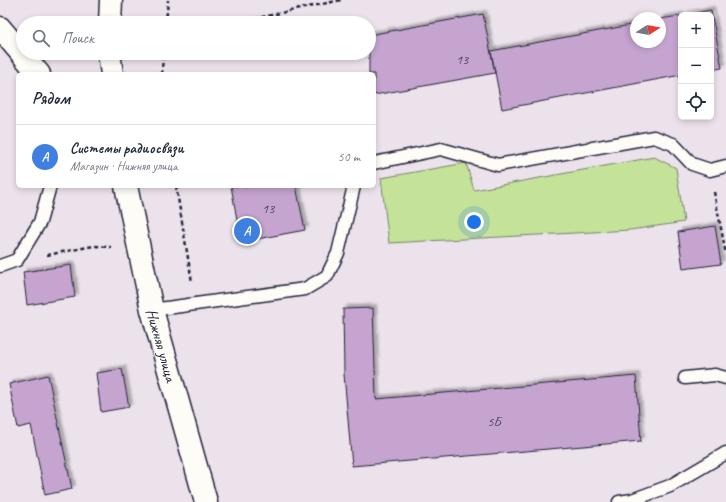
<!DOCTYPE html>
<html lang="ru">
<head>
<meta charset="utf-8">
<style>
	:root { --surface:#fff; --page:#f6f6f7; --text:#1f2937; --muted:#747a83; --line:#e0e1e3; --accent:#d1495b }
	body { margin:0; font-family:Caveat,sans-serif; background:var(--page); color:var(--text) }
	.controls { position:absolute; right:12px; top:12px; display:grid; overflow:hidden; border-radius:6px; box-shadow:0 2px 6px #0003 }
	.controls button { width:36px; height:36px; display:grid; place-items:center; padding:0; border:0; border-bottom:1px solid var(--line); background:var(--surface); color:var(--text); font:20px sans-serif }
	.compass { position:absolute; left:630px; top:12px; width:36px; height:36px; border-radius:50%; background:var(--surface); box-shadow:0 2px 6px #0003; rotate:79deg }
	.you { position:absolute; left:474px; top:222px; width:14px; height:14px; margin:-10px; border:3px solid #fff; border-radius:50%; background:#1a73e8; box-shadow:0 0 0 6px #1a73e833 }
	.badge { display:grid; place-items:center; width:26px; height:26px; border-radius:50%; background:var(--accent); color:#fff; font-size:13px; font-weight:700 }
	.pin { position:absolute; translate:-50% -50%; border:2px solid #fff; box-shadow:0 1px 4px #0006 }
	.list { margin:0; padding:0; list-style:none }
	h2 { display:flex; justify-content:space-between; align-items:center; height:52px; margin:0; padding:0 16px; font-size:17px }
	h2 small { font-size:13px; font-weight:400; color:var(--muted) }
	.list li { display:grid; grid-template-columns:26px 1fr auto; gap:12px; align-items:center; box-sizing:border-box; height:64px; padding:0 16px; border-top:1px solid var(--line) }
	.list b { display:block; font-size:15px; white-space:nowrap }
	.list p { margin:0; font-size:13px; white-space:nowrap; color:var(--muted) }
	.list em { font-size:13px; font-style:normal; color:var(--muted) }
	.icon { flex:none; width:22px; height:22px; fill:none; stroke:currentColor; stroke-width:2; stroke-linecap:round; stroke-linejoin:round }
	.map { position:relative; flex:none; width:726px; height:502px; overflow:hidden }
	.search { position:absolute; background:var(--surface); box-shadow:0 2px 6px #0003; left:16px; top:16px; width:360px; height:44px; display:flex; align-items:center; gap:10px; box-sizing:border-box; padding:0 14px; border-radius:22px; color:var(--muted); font-size:15px }
	.panel { position:absolute; background:var(--surface); box-shadow:0 2px 6px #0003; left:16px; top:72px; width:360px; height:116px; border-radius:6px }
	.map>svg:first-child { display:block }
</style>
</head>
<body>
<div class="map">
<svg width="726" height="502" viewBox="0 0 726 502">
	<defs>
		<filter id="shadow"><feDropShadow dx="3.5" dy="-3.5" stdDeviation="1" flood-color="#0004"/></filter>
	</defs>
	<rect width="100%" height="100%" fill="#ece2eb"/>
	<filter id="ink" filterUnits="userSpaceOnUse"><feTurbulence type="fractalNoise" baseFrequency=".025" numOctaves="2"/><feDisplacementMap in="SourceGraphic" scale="8" xChannelSelector="R" yChannelSelector="G"/><feConvolveMatrix kernelMatrix="1 2 1 2 8 2 1 2 1" color-interpolation-filters="sRGB"/></filter>
	<g filter="url(#ink)">
		<!-- green -->
		<path fill="#c5e299" stroke="#74826a" d="M 654,157 L 676,168 L 684,222 L 630,230 L 389,243 L 381,178 L 466,163 L 474,190 Z"/>
		<!-- building -->
		<path fill="#c5a4cf" stroke="#22223b" filter="url(#shadow)" d="M 711,10 L 722,68 L 711,70 L 711,15 L 684,15 Z
			M 483,14 L 495,73 L 374,95 L 374,74 L 369,74 L 369,35 Z
			M 679,16 L 681,16 L 681,75 L 502,109 L 491,51 L 636,24 L 636,42 L 660,42 L 660,19 Z
			M 231,186 L 296,186 L 305,230 L 241,242 Z
			M 715,226 L 721,264 L 683,269 L 678,232 Z
			M 71,265 L 75,297 L 27,305 L 23,272 Z
			M 373,308 L 376,399 L 636,376 L 641,441 L 352,466 L 344,374 L 343,309 Z
			M 122,369 L 129,407 L 101,412 L 96,373 Z
			M 48,375 L 72,489 L 45,495 L 31,425 L 18,428 L 9,384 Z"/>
		<g fill="none" stroke-linecap="round" stroke-linejoin="round">
			<defs>
				<path id="service" d="M 374,163 L 441,149 L 498,165 L 654,137 L 673,144 L 692,164 L 710,170 L 726,166
					M 0,266 L 17,260 L 40,222 L 50,186
					M 152,310 L 305,289 L 327,276 L 338,253 L 354,186
					M 685,378 L 715,375 L 726,378
					M 619,502 L 632,500 L 670,486 L 726,453"/>
				<g id="minor">
					<path d="M 110,23 L 111,0"/>
					<path d="M 0,28 L 39,74"/>
					<path d="M 109,53 L 112,74"/>
					<path id="s1" d="M 126,186 L 152,310 L 206,502"/>
				</g>
			</defs>
			<!-- service casing -->
			<use href="#service" stroke="#22223b" stroke-width="15"/>
			<!-- minor casing -->
			<use href="#minor" stroke="#22223b" stroke-width="25"/>
			<!-- path -->
			<path stroke="#22223b" stroke-width="2.5" stroke-dasharray="4 3" stroke-linecap="butt" d="M 166,23 L 168,0
				M 234,23 L 341,0
				M 162,74 L 163,53
				M 176,186 L 192,282
				M 714,192 L 726,254
				M 47,255 L 93,246 L 111,247"/>
			<!-- service -->
			<use href="#service" stroke="#fdfcf7" stroke-width="12"/>
			<!-- minor -->
			<use href="#minor" stroke="#fdfcf7" stroke-width="22"/>
		</g>
	</g>
	<g text-anchor="middle" stroke-width="3.5" stroke-linejoin="round" paint-order="stroke">
		<!-- number labels -->
		<g font-size="14" fill="#4b4260">
			<text x="462" y="64">13</text>
			<text x="268" y="213">13</text>
			<text x="494" y="426">5Б</text>
		</g>
		<!-- street labels -->
		<g font-size="16" fill="#22223b" stroke="#fdfcf7">
			<text dy="6" stroke="none"><textPath href="#s1" startOffset="163">Нижняя улица</textPath></text>
		</g>
	</g>
</svg>
<div class="controls">
<button>+</button>
<button>−</button>
<button><svg class="icon" aria-label="locate" viewBox="0 0 24 24"><circle cx="12" cy="12" r="6"/><path d="M12 2v4M12 18v4M2 12h4M18 12h4"/></svg></button>
</div>
<svg class="compass" viewBox="-18 -18 36 36"><path d="M0-13l5 13h-10z" fill="#e53935"/><path d="M0 13l5-13h-10z" fill="#747a83"/></svg>
<div class="you"></div>
<div class="pin badge" style="left:247px;top:231px;background:#3f7fe0">A</div>
<div class="search"><svg class="icon" aria-label="search" viewBox="0 0 24 24"><circle cx="10" cy="10" r="6"/><path d="M15 15l6 6"/></svg>Поиск</div>
<section class="panel">
<h2>Рядом<small></small></h2>
<ul class="list">
<li><span class="badge" style="background:#3f7fe0">A</span><div><b>Системы радиосвязи</b><p>Магазин · Нижняя улица</p></div><em>50 m</em></li>
</ul>
</section>
</div>
</body>
</html>
